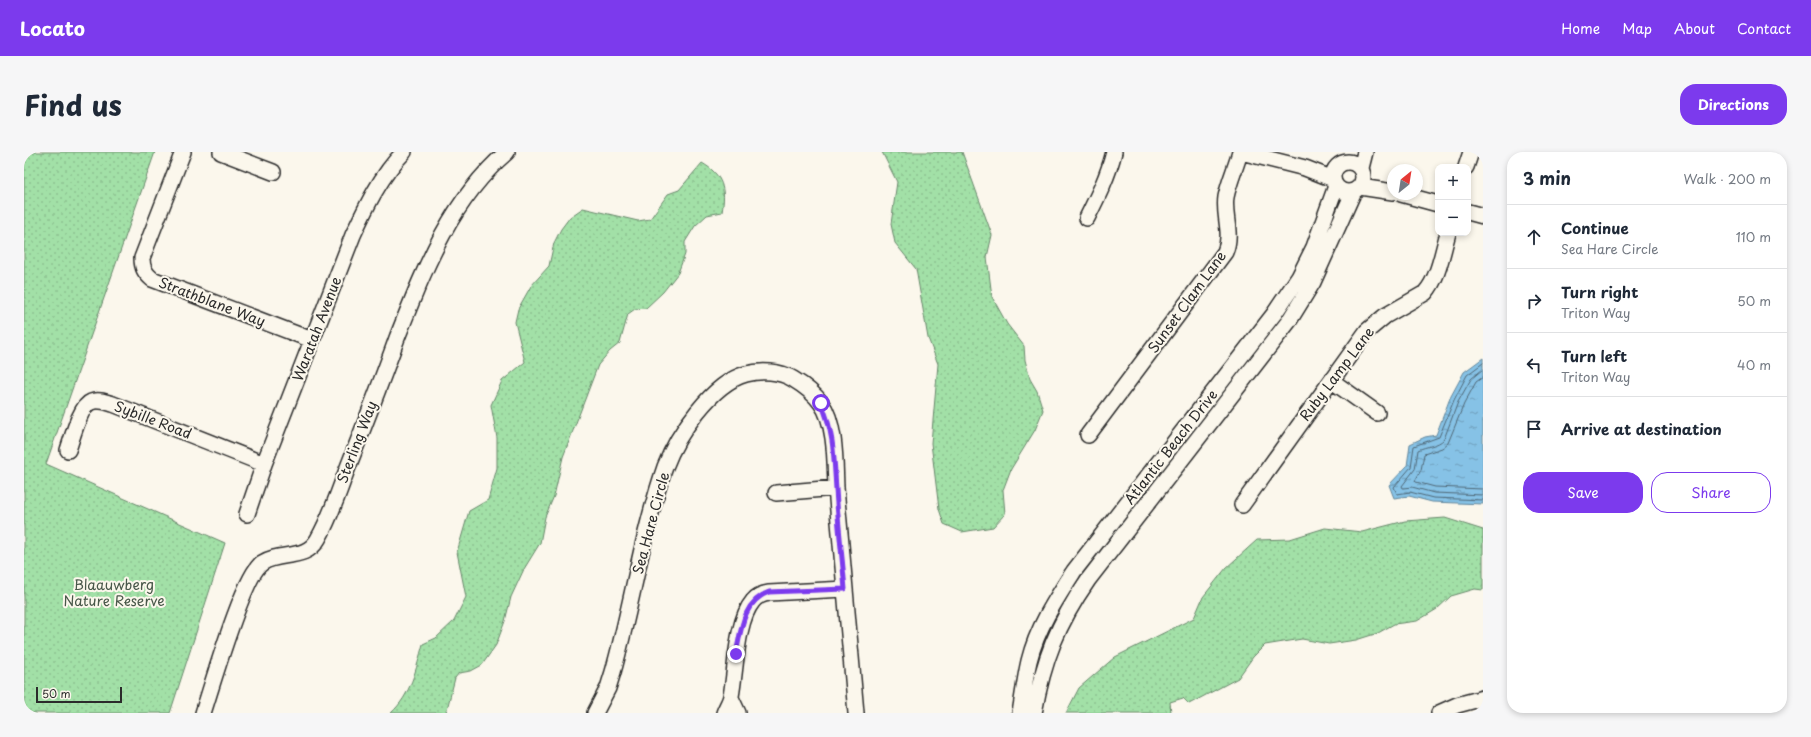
<!DOCTYPE html>
<html lang="en">
<head>
<meta charset="utf-8">
<style>
	:root { --surface:#fff; --page:#f6f6f7; --text:#1f2937; --muted:#747a83; --line:#e0e1e3; --accent:#7c3aed }
	body { margin:0; font-family:"Playpen Sans",sans-serif; background:var(--page); color:var(--text) }
	.controls { position:absolute; right:12px; top:12px; display:grid; overflow:hidden; border-radius:8px; box-shadow:0 2px 6px #0003 }
	.controls button { width:36px; height:36px; display:grid; place-items:center; padding:0; border:0; border-bottom:1px solid var(--line); background:var(--surface); color:var(--text); font:20px sans-serif }
	.compass { position:absolute; left:1363px; top:12px; width:36px; height:36px; border-radius:50%; background:var(--surface); box-shadow:0 2px 6px #0003; rotate:30deg }
	.scale { position:absolute; left:12px; bottom:10px; width:86px; box-sizing:border-box; padding-left:4px; border:2px solid #2b2b2b; border-top:0; font-size:11px; line-height:14px; white-space:nowrap; color:#2b2b2b; -webkit-text-stroke:3px #fbf7ec; paint-order:stroke }
	.stop { position:absolute; width:12px; height:12px; margin:-9px; border:3px solid #7c3aed; border-radius:50%; background:#fff }
	.stop.end { background:#7c3aed; border-color:#fff; box-shadow:0 1px 4px #0008 }
	.list { margin:0; padding:0; list-style:none }
	h2 { display:flex; justify-content:space-between; align-items:center; height:52px; margin:0; padding:0 16px; font-size:17px }
	h2 small { font-size:13px; font-weight:400; color:var(--muted) }
	.list li { display:grid; grid-template-columns:26px 1fr auto; gap:12px; align-items:center; box-sizing:border-box; height:64px; padding:0 16px; border-top:1px solid var(--line) }
	.list b { display:block; font-size:15px; white-space:nowrap }
	.list p { margin:0; font-size:13px; white-space:nowrap; color:var(--muted) }
	.list em { font-size:13px; font-style:normal; color:var(--muted) }
	.actions { display:flex; gap:8px; padding:12px 16px }
	.actions a { flex:1; padding:9px 0; border:1px solid var(--accent); border-radius:16px; text-align:center; font-size:14px; color:var(--accent) }
	.actions .main { background:var(--accent); color:#fff }
	.icon { flex:none; width:22px; height:22px; fill:none; stroke:currentColor; stroke-width:2; stroke-linecap:round; stroke-linejoin:round }
	.map { position:relative; flex:none; width:1459px; height:561px; overflow:hidden; border-radius:16px }
	header { display:flex; align-items:center; gap:24px; box-sizing:border-box; height:56px; padding:0 20px; background:var(--accent); color:#fff }
	header strong { font-size:19px }
	nav { display:flex; gap:22px; margin-inline-start:auto; font-size:14px }
	.intro { display:flex; align-items:center; justify-content:space-between; box-sizing:border-box; height:96px; padding:0 24px }
	h1 { margin:0; font-size:28px }
	.button { padding:10px 18px; border-radius:16px; background:var(--accent); color:#fff; font-size:14px; font-weight:700 }
	main { display:flex; gap:24px; padding:0 24px }
	aside { flex:1; background:var(--surface); border-radius:16px; box-shadow:0 2px 6px #0003 }
	.map>svg:first-child { display:block }
</style>
</head>
<body>
<header>
<strong>Locato</strong>
<nav><a>Home</a><a>Map</a><a>About</a><a>Contact</a></nav>
</header>
<div class="intro"><h1>Find us</h1><a class="button">Directions</a></div>
<main>
<div class="map">
<svg width="1459" height="561" viewBox="0 0 1459 561">
	<defs>
		<pattern id="grass-dots" width="8" height="8" patternUnits="userSpaceOnUse"><rect width="8" height="8" fill="#a2e0a7"/><path d="M2 2h.1M6 6h.1" fill="none" stroke="#8cc090" stroke-width="1.8" stroke-linecap="round"/></pattern>
		<pattern id="water-ripples" width="26" height="14" patternUnits="userSpaceOnUse"><rect width="26" height="14" fill="#86c2e6"/><path d="M2 4q2-2 4 0t4 0M15 11q2-2 4 0t4 0" fill="none" stroke="#6e9ebb"/></pattern>
	</defs>
	<rect width="100%" height="100%" fill="#fbf7ec"/>
	<filter id="ink" filterUnits="userSpaceOnUse"><feTurbulence type="fractalNoise" baseFrequency=".025" numOctaves="2"/><feDisplacementMap in="SourceGraphic" scale="8" xChannelSelector="R" yChannelSelector="G"/><feConvolveMatrix kernelMatrix="1 2 1 2 8 2 1 2 1" color-interpolation-filters="sRGB"/></filter>
	<g filter="url(#ink)">
		<!-- grass -->
		<path fill="url(#grass-dots)" stroke="#668669" d="M 0,0 L 131,0 L 22,312 L 201,391 L 146,561 L 0,561 Z
			M 858,0 L 938,0 L 968,83 L 963,105 L 968,145 L 983,172 L 1000,194 L 1001,208 L 1006,227 L 1013,239 L 1019,258 L 1011,278 L 987,317 L 979,338 L 981,362 L 969,375 L 938,380 L 920,372 L 915,357 L 907,291 L 914,212 L 904,186 L 892,117 L 871,91 L 867,72 L 873,30 Z
			M 678,11 C 699,23 702,37 698,60 L 683,63 L 671,74 L 661,90 L 661,102 L 654,121 L 639,140 L 622,156 L 611,157 L 604,162 L 596,191 L 586,199 L 574,213 L 539,305 L 530,344 L 521,365 L 516,391 L 500,417 L 487,445 L 481,469 L 472,493 L 458,513 L 447,519 L 435,521 L 431,526 L 422,561 L 367,561 C 387,543 392,517 399,492 L 412,486 L 430,469 L 442,445 L 433,400 L 445,359 L 464,348 L 473,316 L 473,286 L 467,253 L 478,229 L 501,210 L 491,170 L 494,157 L 507,134 L 525,114 L 530,91 L 537,77 L 546,65 L 559,56 L 614,69 L 626,67 L 644,42 L 655,38 Z
			M 1421,366 L 1459,378 L 1459,438 L 1451,437 L 1427,444 L 1413,457 L 1393,469 L 1370,472 L 1354,481 L 1332,488 L 1305,492 L 1278,487 L 1241,493 L 1229,505 L 1214,526 L 1165,552 L 1159,546 L 1146,550 L 1147,561 L 1042,561 L 1055,536 L 1091,505 L 1170,466 L 1179,445 L 1202,416 L 1233,388 L 1266,387 L 1301,376 L 1338,380 L 1381,369 Z"/>
		<!-- water -->
		<path fill="url(#water-ripples)" stroke="#62869b" d="M 1459,206 L 1459,352 L 1408,350 L 1385,344 L 1370,346 L 1365,333 L 1383,314 L 1386,292 L 1401,285 L 1412,283 L 1426,246 L 1440,220 Z"/>
		<g fill="none" stroke-linecap="round" stroke-linejoin="round">
			<!-- shore -->
			<path stroke="#4f6776" stroke-width="1" d="M 1459,211 L 1443,223 L 1430,248 L 1415,285 L 1390,294 L 1387,315 L 1370,335 L 1373,342 L 1386,340 L 1409,346 L 1459,348
				M 1459,217 L 1447,227 L 1434,250 L 1420,287 C 1414,294 1402,294 1394,298 L 1391,317 L 1378,334 L 1379,336 L 1388,335 L 1410,341 L 1459,343
				M 1459,225 L 1452,230 L 1440,252 L 1424,291 L 1418,296 L 1400,302 L 1397,318 L 1391,329 L 1392,330 L 1411,335 L 1459,337"/>
			<defs>
				<path id="minor" d="M 159,0 L 118,106 C 118,116 121,121 128,127 L 288,188
					M 197,0 L 249,20
					M 1217,0 L 1281,16 L 1309,27
					M1309 25a15 15 0 1 1 30 0a15 15 0 1 1-30 0Z
					M 1442,15 L 1447,0
					M 1337,16 L 1341,0
					M 1336,35 L 1369,40
					M 1377,42 L 1414,52
					M 1444,60 L 1459,64
					M 1063,66 C 1074,44 1084,24 1090,0
					M 1308,229 L 1353,261
					M 1064,283 L 1201,100 C 1209,81 1199,64 1202,45 C 1205,30 1212,15 1216,0
					M 44,298 C 48,287 56,254 67,250 C 74,247 82,250 89,252 L 240,312
					M 752,341 L 812,336
					M 1218,353 L 1343,179 L 1361,164 L 1401,141 C 1415,125 1418,101 1424,81
					M 223,362 L 240,312 L 329,83 C 342,55 357,23 380,0
					M 707,546 L 714,561
					M 179,561 C 188,534 219,424 238,411 C 256,399 282,409 294,387 C 308,363 316,335 326,310 C 342,269 358,228 373,186 C 400,118 426,49 483,0
					M 571,561 L 584,536 L 589,520 C 608,453 618,381 641,315 C 653,283 688,231 722,222 C 737,218 756,219 769,227 C 779,233 790,241 797,251 C 812,271 811,312 812,336 L 832,561
					M 700,561 C 702,555 706,550 707,544 C 712,518 712,469 729,449 C 733,444 738,442 745,441 L 821,437
					M 996,561 C 999,544 1001,526 1005,509 C 1013,476 1032,447 1050,419 L 1250,162 L 1275,125 L 1290,95 L 1312,34
					M 1010,561 C 1019,509 1034,471 1064,428 L 1265,169 L 1289,130 L 1330,39
					M 1415,561 L 1433,553 L 1459,546"/>
			</defs>
			<!-- minor casing -->
			<use href="#minor" stroke="#2b2b2b" stroke-width="18"/>
			<!-- minor -->
			<use href="#minor" stroke="#fbf7ec" stroke-width="15"/>
		</g>
	</g>
	<g fill="none" stroke-linecap="round" stroke-linejoin="round" filter="url(#ink)">
		<!-- route -->
		<path stroke="#7c3aed" stroke-width="5" d="M 712,502 C 717,478 719,449 745,440 L 821,437 C 818,404 814,371 812,337 C 810,307 810,279 797,251"/>
	</g>
	<g text-anchor="middle" stroke-width="4" stroke-linejoin="round" paint-order="stroke">
		<!-- street labels -->
		<g font-size="14" fill="#2b2b2b" stroke="#fbf7ec">
			<text transform="translate(188 150) rotate(21)" y="5">Strathblane Way</text>
			<text transform="translate(1163 150) rotate(-54)" y="5">Sunset Clam Lane</text>
			<text transform="translate(293 177) rotate(-69)" y="5">Waratah Avenue</text>
			<text transform="translate(1313 222) rotate(-53)" y="5">Ruby Lamp Lane</text>
			<text transform="translate(129 268) rotate(21)" y="5">Sybille Road</text>
			<text transform="translate(333 290) rotate(-69)" y="5">Sterling Way</text>
			<text transform="translate(1147 295) rotate(-52)" y="5">Atlantic Beach Drive</text>
			<text transform="translate(627 371) rotate(-75)" y="5">Sea Hare Circle</text>
		</g>
		<!-- park labels -->
		<g font-size="14" fill="#49584a" stroke="#fbf7ec">
			<text x="90" y="438">Blaauwberg<tspan x="90" dy="16">Nature Reserve</tspan></text>
		</g>
	</g>
</svg>
<div class="controls">
<button>+</button>
<button>−</button>
</div>
<svg class="compass" viewBox="-18 -18 36 36"><path d="M0-13l5 13h-10z" fill="#e53935"/><path d="M0 13l5-13h-10z" fill="#747a83"/></svg>
<div class="scale">50 m</div>
<div class="stop" style="left:797px;top:251px"></div>
<div class="stop end" style="left:712px;top:502px"></div>
</div>
<aside>
<h2>3 min<small>Walk · 200 m</small></h2>
<ul class="list">
<li><svg class="icon" aria-label="ahead" viewBox="0 0 24 24"><path d="M12 20V5M6 11l6-6 6 6"/></svg><div><b>Continue</b><p>Sea Hare Circle</p></div><em>110 m</em></li>
<li><svg class="icon" aria-label="right" viewBox="0 0 24 24"><path d="M7 20v-9h11M14 6l5 5-5 5"/></svg><div><b>Turn right</b><p>Triton Way</p></div><em>50 m</em></li>
<li><svg class="icon" aria-label="left" viewBox="0 0 24 24"><path d="M17 20v-9H6M10 6l-5 5 5 5"/></svg><div><b>Turn left</b><p>Triton Way</p></div><em>40 m</em></li>
<li><svg class="icon" aria-label="arrive" viewBox="0 0 24 24"><path d="M6 21V4h12l-3 4 3 4H6"/></svg><div><b>Arrive at destination</b></div></li>
</ul>
<div class="actions"><a class="main">Save</a><a>Share</a></div>
</aside>
</main>
</body>
</html>
